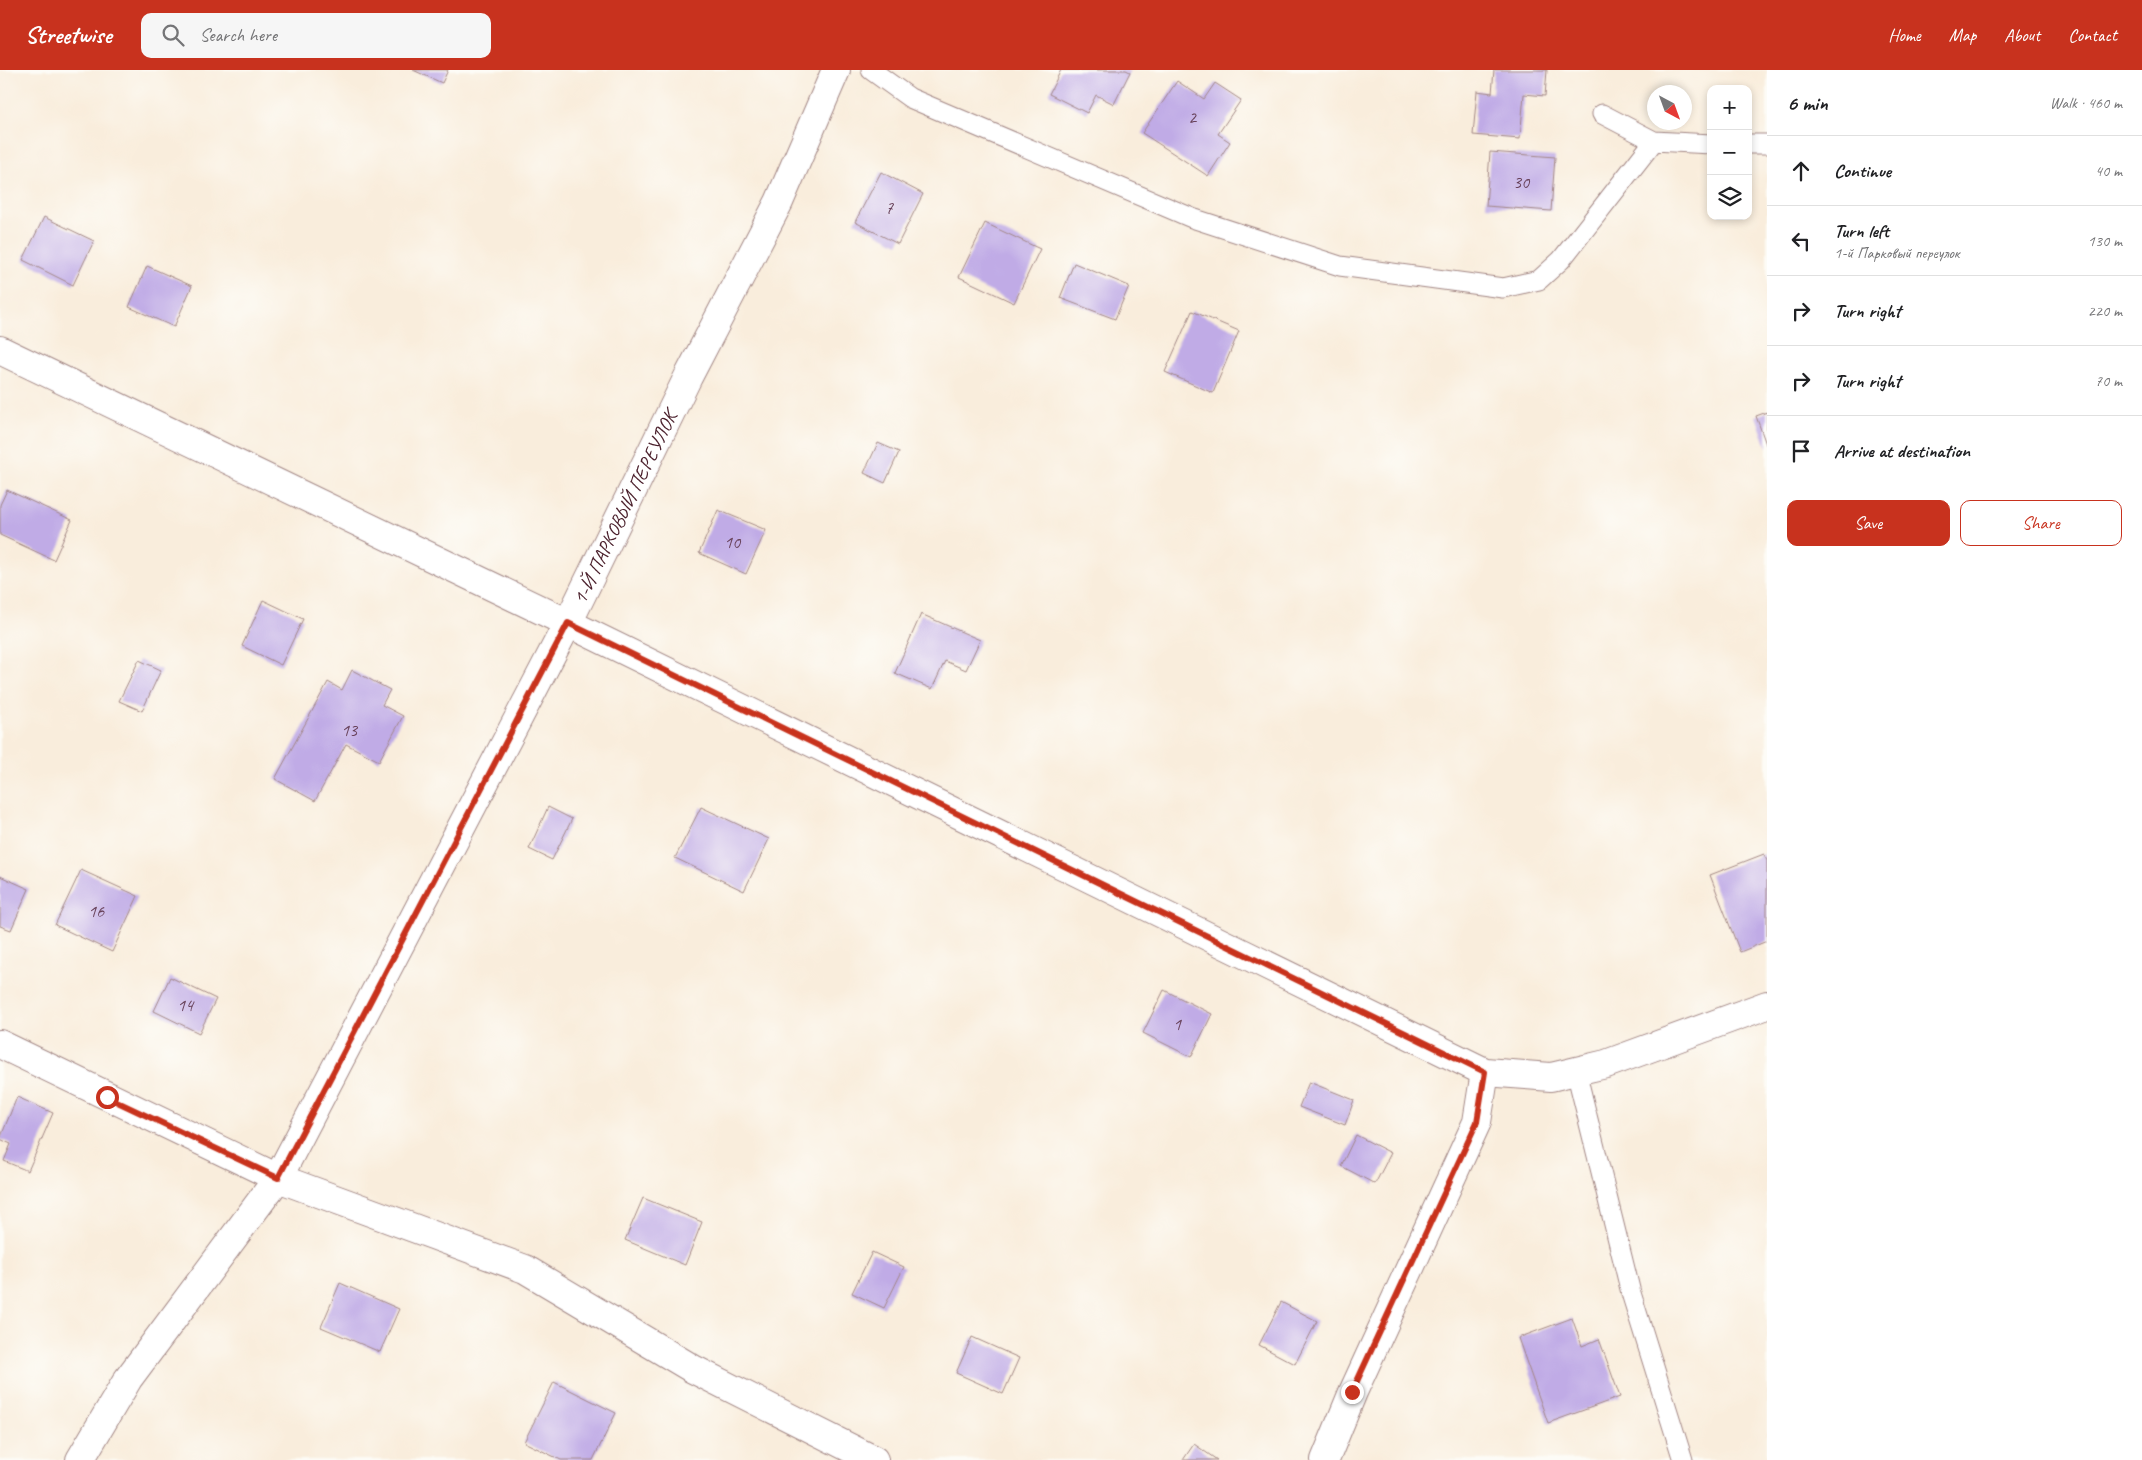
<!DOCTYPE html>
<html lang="en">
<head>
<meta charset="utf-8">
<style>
	:root { --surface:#fff; --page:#f6f6f6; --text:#202124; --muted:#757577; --line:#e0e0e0; --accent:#c8321e }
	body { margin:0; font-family:Caveat,sans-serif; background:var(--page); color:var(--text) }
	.controls { position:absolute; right:15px; top:15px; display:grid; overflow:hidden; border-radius:10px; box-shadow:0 2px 8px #0003 }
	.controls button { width:45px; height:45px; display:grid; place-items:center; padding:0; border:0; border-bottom:1px solid var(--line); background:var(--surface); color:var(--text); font:25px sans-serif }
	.compass { position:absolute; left:1647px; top:15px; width:45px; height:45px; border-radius:50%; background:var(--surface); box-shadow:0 2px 8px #0003; rotate:139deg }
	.stop { position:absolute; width:15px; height:15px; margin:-11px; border:4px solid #c8321e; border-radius:50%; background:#fff }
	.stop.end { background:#c8321e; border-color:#fff; box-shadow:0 1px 5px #0008 }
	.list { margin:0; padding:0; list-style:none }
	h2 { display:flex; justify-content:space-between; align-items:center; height:65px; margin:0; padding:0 20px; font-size:21px }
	h2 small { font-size:16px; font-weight:400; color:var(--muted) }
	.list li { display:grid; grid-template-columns:32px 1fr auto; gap:15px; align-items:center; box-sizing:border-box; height:70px; padding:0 20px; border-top:1px solid var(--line) }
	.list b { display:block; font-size:19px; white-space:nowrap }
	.list p { margin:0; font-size:16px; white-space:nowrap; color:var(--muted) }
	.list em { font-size:16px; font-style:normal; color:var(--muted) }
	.actions { display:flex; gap:10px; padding:15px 20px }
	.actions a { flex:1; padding:11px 0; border:1px solid var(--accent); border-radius:10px; text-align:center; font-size:18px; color:var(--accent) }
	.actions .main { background:var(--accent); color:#fff }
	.icon { flex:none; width:28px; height:28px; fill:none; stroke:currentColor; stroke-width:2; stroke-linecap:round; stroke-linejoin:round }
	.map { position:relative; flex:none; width:1767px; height:1390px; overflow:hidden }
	header { display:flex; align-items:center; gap:30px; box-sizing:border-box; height:70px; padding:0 25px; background:var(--accent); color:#fff }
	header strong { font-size:24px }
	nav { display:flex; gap:28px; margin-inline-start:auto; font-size:18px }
	.search { width:350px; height:45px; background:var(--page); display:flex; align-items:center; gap:12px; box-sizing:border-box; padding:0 18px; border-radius:10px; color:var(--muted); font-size:19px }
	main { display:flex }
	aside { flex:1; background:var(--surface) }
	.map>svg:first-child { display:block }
</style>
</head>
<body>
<header>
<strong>Streetwise</strong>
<div class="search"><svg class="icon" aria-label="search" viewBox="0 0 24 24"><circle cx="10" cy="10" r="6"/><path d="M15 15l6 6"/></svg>Search here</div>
<nav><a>Home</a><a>Map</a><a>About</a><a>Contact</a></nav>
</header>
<main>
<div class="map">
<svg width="1767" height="1390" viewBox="0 0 1767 1390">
	<rect width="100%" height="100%" fill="#fdfcf7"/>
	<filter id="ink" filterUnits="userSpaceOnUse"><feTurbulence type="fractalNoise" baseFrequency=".02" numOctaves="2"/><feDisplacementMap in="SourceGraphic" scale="10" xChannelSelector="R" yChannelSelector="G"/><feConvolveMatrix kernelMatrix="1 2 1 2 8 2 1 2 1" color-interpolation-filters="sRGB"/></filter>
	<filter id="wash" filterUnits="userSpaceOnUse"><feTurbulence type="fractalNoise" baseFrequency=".0096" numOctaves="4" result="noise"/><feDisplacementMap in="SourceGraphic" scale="20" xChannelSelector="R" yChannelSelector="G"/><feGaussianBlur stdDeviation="1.12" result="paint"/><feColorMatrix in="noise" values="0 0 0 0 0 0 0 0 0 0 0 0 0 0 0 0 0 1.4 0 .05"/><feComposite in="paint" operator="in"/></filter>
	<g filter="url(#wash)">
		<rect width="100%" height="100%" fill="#f9eddc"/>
		<g id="blocks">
			<!-- building -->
			<path fill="#c0abe6" d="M 413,0 L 448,0 L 442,13 Z
				M 1061,0 L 1126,0 L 1130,2 L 1114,34 L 1096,25 L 1087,43 L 1049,24 Z
				M 1494,0 L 1547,0 L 1545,26 L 1524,24 L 1520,69 L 1473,65 L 1477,21 L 1492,23 Z
				M 1177,11 L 1204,29 L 1215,13 L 1241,30 L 1218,64 L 1230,72 L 1208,106 L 1142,63 Z
				M 1490,82 L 1555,87 L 1551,141 L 1486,136 Z
				M 881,102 L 923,124 L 898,174 L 855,152 Z
				M 44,147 L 94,171 L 73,215 L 23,190 Z
				M 985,153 L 1040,179 L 1014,233 L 959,207 Z
				M 1074,193 L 1129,216 L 1115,249 L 1060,228 Z
				M 147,196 L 192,216 L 174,257 L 129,237 Z
				M 1192,241 L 1239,261 L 1213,323 L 1165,302 Z
				M 1767,342 L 1767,377 L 1756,346 Z
				M 878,373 L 899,382 L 885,413 L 864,403 Z
				M 7,420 L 72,450 L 54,490 L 0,465 L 0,435 Z
				M 718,440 L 766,460 L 746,504 L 699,483 Z
				M 263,530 L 303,549 L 281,595 L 242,576 Z
				M 921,544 L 980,570 L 966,600 L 945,591 L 932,619 L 895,603 Z
				M 139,590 L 161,600 L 142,641 L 119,631 Z
				M 352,600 L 390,620 L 382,635 L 403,646 L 379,691 L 346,674 L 315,731 L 275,709 L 328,612 L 342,620 Z
				M 548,737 L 572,749 L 552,790 L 529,779 Z
				M 701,737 L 769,769 L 744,821 L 675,788 Z
				M 1764,784 L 1767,791 L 1767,871 L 1740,882 L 1710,805 Z
				M 81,800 L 138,826 L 112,882 L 55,855 Z
				M 0,806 L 29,819 L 11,860 L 0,856 Z
				M 170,907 L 216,929 L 199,963 L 154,941 Z
				M 1164,920 L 1212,944 L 1191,987 L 1143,963 Z
				M 1309,1012 L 1354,1030 L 1345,1055 L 1299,1037 Z
				M 17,1027 L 53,1043 L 28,1101 L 4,1091 L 11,1074 L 0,1069 Z
				M 1356,1065 L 1391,1083 L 1375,1114 L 1341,1096 Z
				M 643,1128 L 702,1152 L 685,1195 L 625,1170 Z
				M 872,1182 L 904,1197 L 884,1238 L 852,1223 Z
				M 340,1213 L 399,1239 L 380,1282 L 321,1257 Z
				M 1281,1232 L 1317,1251 L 1295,1294 L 1259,1275 Z
				M 1572,1248 L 1582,1276 L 1599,1269 L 1620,1327 L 1548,1353 L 1518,1268 Z
				M 972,1267 L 1019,1288 L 1003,1324 L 956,1303 Z
				M 554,1312 L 616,1343 L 593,1390 L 561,1390 L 524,1372 Z
				M 1194,1374 L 1217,1390 L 1183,1390 Z"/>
		</g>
	</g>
	<g filter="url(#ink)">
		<use href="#blocks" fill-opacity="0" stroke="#a28684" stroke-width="1"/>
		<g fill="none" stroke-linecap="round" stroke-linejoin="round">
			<defs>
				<path id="lane" d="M 871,0 L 910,28 L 1192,148 L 1340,196 L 1503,218 L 1539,210 L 1561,190 L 1654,71
					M 1602,44 L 1654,71 L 1711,74
					M 1748,74 L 1767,74
					M 1576,1001 L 1631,1223 L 1683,1390"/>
				<g id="street">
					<path d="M 0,280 L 568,553 L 1485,1002 L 1551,1007 L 1576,1001 L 1606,994 L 1767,935"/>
					<path d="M 0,974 L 278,1108 L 525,1199 L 693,1299 L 874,1390"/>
					<path id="s1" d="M 80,1390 L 128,1309 L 278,1108 L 568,553 L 688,307 L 779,132 L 836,0"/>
					<path d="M 1325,1390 L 1353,1322 L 1477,1052 L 1485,1002"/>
				</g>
			</defs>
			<!-- lane casing -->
			<use href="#lane" stroke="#a28684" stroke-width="21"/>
			<!-- street casing -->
			<use href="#street" stroke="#a28684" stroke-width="30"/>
			<!-- lane -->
			<use href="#lane" stroke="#fff" stroke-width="19"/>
			<!-- street -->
			<use href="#street" stroke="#fff" stroke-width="28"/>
		</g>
	</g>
	<g fill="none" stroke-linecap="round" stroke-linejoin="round" filter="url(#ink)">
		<!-- route -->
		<path stroke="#c8321e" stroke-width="6" d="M 107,1027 L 278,1108 L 568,553 L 1485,1002 L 1477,1052 L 1352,1322"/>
	</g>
	<g text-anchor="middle" stroke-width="4.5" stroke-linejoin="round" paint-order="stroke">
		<!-- number labels -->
		<g font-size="18" fill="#68425a">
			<text x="1192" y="53">2</text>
			<text x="1521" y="118">30</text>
			<text x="889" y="144">7</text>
			<text x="732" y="478">10</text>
			<text x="349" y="666">13</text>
			<text x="96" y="847">16</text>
			<text x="185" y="941">14</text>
			<text x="1177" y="960">1</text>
		</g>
		<!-- street labels -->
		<g font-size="20" fill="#4a1f2b" stroke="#fdfcf7">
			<text dy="7" stroke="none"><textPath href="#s1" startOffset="1100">1-Й ПАРКОВЫЙ ПЕРЕУЛОК</textPath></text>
		</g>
	</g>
</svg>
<div class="controls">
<button>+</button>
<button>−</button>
<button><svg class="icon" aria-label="layers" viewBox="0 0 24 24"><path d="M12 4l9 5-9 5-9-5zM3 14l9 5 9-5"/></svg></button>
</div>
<svg class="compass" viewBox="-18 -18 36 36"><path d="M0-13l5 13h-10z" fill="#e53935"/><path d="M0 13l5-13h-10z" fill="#757577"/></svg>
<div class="stop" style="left:107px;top:1027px"></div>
<div class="stop end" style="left:1352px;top:1322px"></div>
</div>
<aside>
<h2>6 min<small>Walk · 460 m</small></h2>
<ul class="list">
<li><svg class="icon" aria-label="ahead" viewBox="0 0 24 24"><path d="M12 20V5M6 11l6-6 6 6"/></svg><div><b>Continue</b></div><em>40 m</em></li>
<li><svg class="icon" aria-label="left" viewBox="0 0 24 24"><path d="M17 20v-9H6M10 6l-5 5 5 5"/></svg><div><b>Turn left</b><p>1-й Парковый переулок</p></div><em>130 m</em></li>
<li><svg class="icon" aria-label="right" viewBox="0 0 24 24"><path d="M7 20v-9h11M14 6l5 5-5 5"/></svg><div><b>Turn right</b></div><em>220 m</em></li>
<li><svg class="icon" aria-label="right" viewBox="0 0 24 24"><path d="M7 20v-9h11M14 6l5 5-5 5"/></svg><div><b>Turn right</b></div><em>70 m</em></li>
<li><svg class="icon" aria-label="arrive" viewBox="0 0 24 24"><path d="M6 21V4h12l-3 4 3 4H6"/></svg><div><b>Arrive at destination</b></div></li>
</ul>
<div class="actions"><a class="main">Save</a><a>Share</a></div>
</aside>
</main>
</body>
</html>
